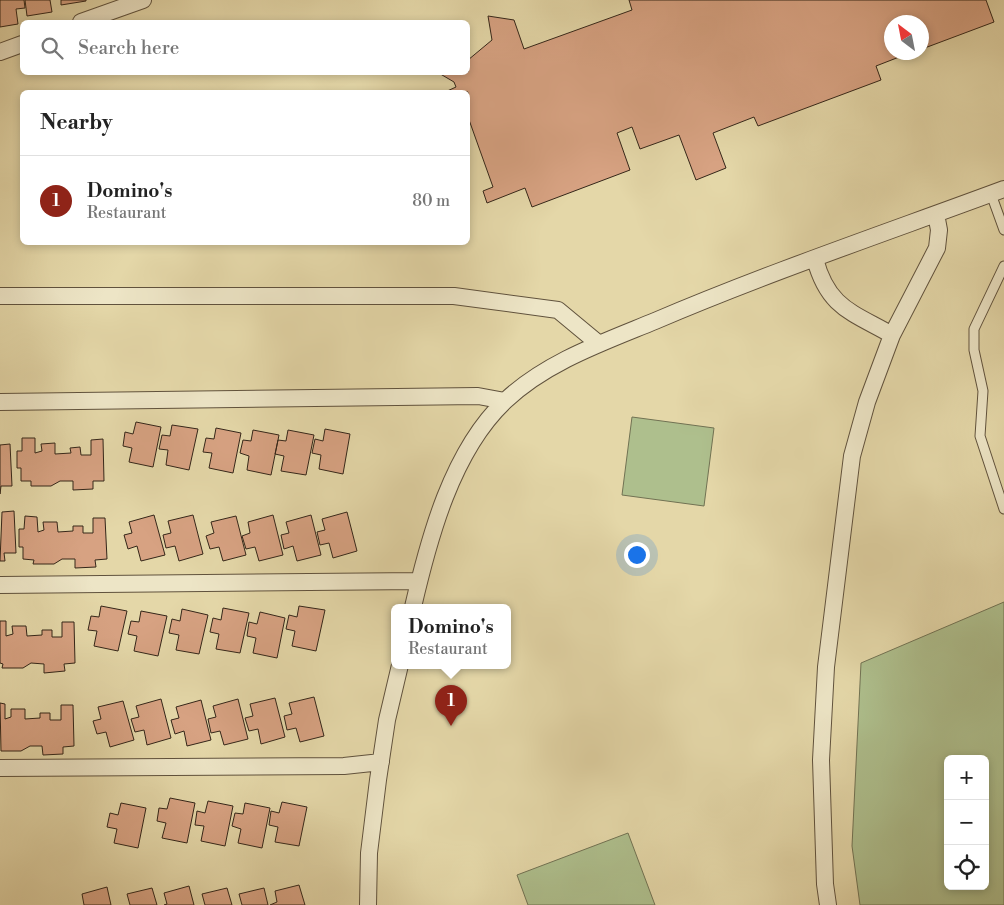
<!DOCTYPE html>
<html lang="en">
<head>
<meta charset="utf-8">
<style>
	:root { --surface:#fff; --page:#f2f2f2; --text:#222; --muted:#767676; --line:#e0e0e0; --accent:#8f2418 }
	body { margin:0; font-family:"Libre Bodoni",serif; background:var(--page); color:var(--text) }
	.controls { position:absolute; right:15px; bottom:15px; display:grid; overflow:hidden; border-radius:8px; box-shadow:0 2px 8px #0003 }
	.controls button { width:45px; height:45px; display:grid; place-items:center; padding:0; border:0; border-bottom:1px solid var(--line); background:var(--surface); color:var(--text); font:25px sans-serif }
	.compass { position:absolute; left:884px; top:15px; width:45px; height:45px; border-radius:50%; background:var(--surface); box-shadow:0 2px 8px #0003; rotate:328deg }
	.you { position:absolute; left:636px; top:554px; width:18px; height:18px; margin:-12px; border:4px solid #fff; border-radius:50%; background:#1a73e8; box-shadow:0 0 0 8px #1a73e833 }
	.badge { display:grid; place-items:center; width:32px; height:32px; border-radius:50%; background:var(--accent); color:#fff; font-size:16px; font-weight:700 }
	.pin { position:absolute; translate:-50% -41px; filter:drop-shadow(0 1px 2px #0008) }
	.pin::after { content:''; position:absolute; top:26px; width:18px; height:15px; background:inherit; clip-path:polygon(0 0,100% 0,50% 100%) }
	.popup { position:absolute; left:391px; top:604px; width:120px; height:65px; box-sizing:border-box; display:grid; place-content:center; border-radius:8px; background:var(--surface); filter:drop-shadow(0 1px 4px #0005); font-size:16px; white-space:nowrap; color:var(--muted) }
	.popup b { font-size:19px; color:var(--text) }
	.popup::after { content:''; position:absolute; left:50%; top:100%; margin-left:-10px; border:10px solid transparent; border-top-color:var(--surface) }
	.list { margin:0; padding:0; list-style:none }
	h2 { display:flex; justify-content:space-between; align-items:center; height:65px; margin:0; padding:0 20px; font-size:21px }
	h2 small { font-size:16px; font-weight:400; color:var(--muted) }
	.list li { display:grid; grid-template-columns:32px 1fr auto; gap:15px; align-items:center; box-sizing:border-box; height:90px; padding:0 20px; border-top:1px solid var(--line) }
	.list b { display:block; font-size:19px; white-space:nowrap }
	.list p { margin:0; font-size:16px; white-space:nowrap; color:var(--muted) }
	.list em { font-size:16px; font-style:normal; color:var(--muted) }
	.icon { flex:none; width:28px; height:28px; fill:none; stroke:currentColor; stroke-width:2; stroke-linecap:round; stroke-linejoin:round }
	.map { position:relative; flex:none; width:1004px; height:905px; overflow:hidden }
	.search { position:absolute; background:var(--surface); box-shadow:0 2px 8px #0003; left:20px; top:20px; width:450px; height:55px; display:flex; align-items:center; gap:12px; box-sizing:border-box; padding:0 18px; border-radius:8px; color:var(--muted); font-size:19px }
	.panel { position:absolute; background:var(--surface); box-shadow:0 2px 8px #0003; left:20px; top:90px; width:450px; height:155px; border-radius:8px }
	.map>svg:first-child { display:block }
</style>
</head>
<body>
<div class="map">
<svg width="1004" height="905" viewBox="0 0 1004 905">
	<rect width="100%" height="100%" fill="#e4d7a8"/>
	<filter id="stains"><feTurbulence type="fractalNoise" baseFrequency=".004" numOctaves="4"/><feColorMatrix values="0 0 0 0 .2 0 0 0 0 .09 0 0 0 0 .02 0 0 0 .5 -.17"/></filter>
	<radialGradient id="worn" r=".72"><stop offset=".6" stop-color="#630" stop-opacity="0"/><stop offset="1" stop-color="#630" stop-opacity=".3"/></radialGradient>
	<!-- green -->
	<path fill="#aebf8d" stroke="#717253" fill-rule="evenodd" d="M 632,417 L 714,428 L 704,506 L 622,495 Z
		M 1004,602 L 1004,905 L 860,905 L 852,846 L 861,663 ZM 948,759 L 985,759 L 985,886 L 948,886 Z
		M 628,833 L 655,905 L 528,905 L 517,875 Z"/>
	<!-- building -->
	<path fill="#d7a282" stroke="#342619" d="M 0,0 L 24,0 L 25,8 L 16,9 L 18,24 L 0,27 Z
		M 25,0 L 50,0 L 52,12 L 27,16 Z
		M 61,0 L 86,0 L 86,1 L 61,5 Z
		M 629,0 L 986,0 L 994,22 L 922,49 L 922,22 L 892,22 L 892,52 L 912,52 L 876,66 L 881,80 L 758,126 L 754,117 L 713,133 L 726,168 L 696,180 L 679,135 L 640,149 L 632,127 L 617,133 L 630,170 L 532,207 L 525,188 L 487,203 L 483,191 L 493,187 L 468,117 L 468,92 L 445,92 L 456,87 L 454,82 L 437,72 L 468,72 L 468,60 L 492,40 L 488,16 L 514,20 L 524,49 L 632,10 Z
		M 136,422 L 161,427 L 153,467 L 129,462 L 132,448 L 123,446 L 125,432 L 133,434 Z
		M 172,425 L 198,429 L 189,470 L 166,465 L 168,450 L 159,449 L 162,435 L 170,436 Z
		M 216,428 L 241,433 L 233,473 L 209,468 L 212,453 L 203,452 L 206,438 L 214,439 Z
		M 325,429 L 350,434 L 343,474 L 319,469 L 321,455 L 312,453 L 315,439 L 323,441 Z
		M 253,430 L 279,435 L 271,475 L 247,470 L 249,456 L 240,453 L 243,440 L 251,441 Z
		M 288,430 L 314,435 L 306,475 L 281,471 L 284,456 L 275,454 L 278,440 L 286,441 Z
		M 22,438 L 35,438 L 35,453 L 42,451 L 41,444 L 55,443 L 55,454 L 71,453 L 70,448 L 80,447 L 81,455 L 91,455 L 91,440 L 103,439 L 104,481 L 93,481 L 93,489 L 73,490 L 73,481 L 60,481 L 51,486 L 31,486 L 31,481 L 21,481 L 21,468 L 17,468 L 17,451 L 22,451 Z
		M 10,444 L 12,486 L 1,486 L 0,494 L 0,445 Z
		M 14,511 L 16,553 L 4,553 L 5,561 L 0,561 L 2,512 Z
		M 347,512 L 357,551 L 333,558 L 329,543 L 320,545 L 317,532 L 325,530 L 322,519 Z
		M 154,515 L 165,555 L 141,561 L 137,546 L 128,549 L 124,535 L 132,533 L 129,522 Z
		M 193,515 L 203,554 L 179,561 L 175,546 L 166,548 L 163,535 L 171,533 L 168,521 Z
		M 273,515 L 283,555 L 259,561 L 255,547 L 246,549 L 242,536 L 250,533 L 248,522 Z
		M 311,515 L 321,555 L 297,561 L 293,546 L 284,549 L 281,535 L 289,533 L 286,522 Z
		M 25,516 L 37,517 L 38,532 L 44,530 L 43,522 L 57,522 L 58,532 L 73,531 L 73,526 L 83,526 L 83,533 L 93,533 L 93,518 L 105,518 L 107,559 L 95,560 L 96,567 L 75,568 L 75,559 L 62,559 L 54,564 L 33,564 L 34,560 L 23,559 L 23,547 L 19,547 L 19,529 L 24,529 Z
		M 236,516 L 246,555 L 223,561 L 219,547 L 210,549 L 206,536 L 214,533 L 211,522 Z
		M 101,606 L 127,611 L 118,651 L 94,646 L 97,631 L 88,630 L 91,616 L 99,617 Z
		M 299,606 L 325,610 L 316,651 L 292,646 L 295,631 L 286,629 L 289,615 L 297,617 Z
		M 223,608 L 249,613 L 240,653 L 216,649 L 219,634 L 210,632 L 213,618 L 221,620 Z
		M 182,609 L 208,615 L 199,654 L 176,650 L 179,635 L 169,633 L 172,619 L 180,621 Z
		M 141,611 L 167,616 L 158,656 L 134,651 L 137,636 L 128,634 L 131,621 L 139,622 Z
		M 260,612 L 285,618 L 277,658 L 253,653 L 256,638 L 247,636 L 249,622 L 257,624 Z
		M 0,621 L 6,621 L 6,636 L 13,634 L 12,626 L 26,626 L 27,636 L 42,635 L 42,630 L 52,630 L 52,637 L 62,637 L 62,622 L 74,622 L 75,663 L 64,664 L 65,671 L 44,673 L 44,664 L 31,663 L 23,668 L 2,668 L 3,664 L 0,663 Z
		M 314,697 L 324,736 L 300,742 L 296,728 L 287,730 L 284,716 L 292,714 L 289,703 Z
		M 275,698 L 285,737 L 261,744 L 258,729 L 249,731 L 245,718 L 253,716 L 250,704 Z
		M 161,699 L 171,738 L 147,745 L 144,730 L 135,732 L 131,719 L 139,717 L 136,706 Z
		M 238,699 L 248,739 L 224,745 L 220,731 L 211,733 L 208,719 L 216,717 L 213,706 Z
		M 201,700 L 211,740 L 187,746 L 184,731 L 175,734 L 171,720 L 179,718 L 176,707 Z
		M 123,701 L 134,740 L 110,747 L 106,732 L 97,734 L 93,721 L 101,719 L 98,707 Z
		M 0,703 L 5,704 L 5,719 L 11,717 L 11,709 L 25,709 L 25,719 L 40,718 L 40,713 L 50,713 L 50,720 L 61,720 L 61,705 L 73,705 L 74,746 L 63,747 L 63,754 L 43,755 L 42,746 L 30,746 L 21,751 L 1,751 Z
		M 170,798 L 195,803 L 187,843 L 162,838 L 166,823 L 157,821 L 159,808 L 167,809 Z
		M 208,801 L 233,806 L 225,846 L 201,841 L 204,826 L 195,825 L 197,811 L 205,813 Z
		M 282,802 L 307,807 L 299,846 L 275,842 L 278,827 L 269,825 L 271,811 L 279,813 Z
		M 121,803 L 146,808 L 138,848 L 114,843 L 117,829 L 107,827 L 110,813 L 118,815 Z
		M 245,803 L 270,808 L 262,848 L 238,843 L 241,829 L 232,826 L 235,813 L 243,814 Z
		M 299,885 L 305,905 L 270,905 L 277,902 L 275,891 Z
		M 189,886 L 194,905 L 164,905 L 167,904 L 164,893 Z
		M 107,887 L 111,905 L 84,905 L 82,894 Z
		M 152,888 L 157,905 L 130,905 L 127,894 Z
		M 227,888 L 232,905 L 205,905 L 202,894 Z
		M 264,888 L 268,905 L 242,905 L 239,894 Z"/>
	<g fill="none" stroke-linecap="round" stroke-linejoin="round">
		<defs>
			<path id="lane" d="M 991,194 L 1004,230
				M 1004,266 L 974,329 L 974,350 L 983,391 L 980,436 L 1004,509"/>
			<path id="street" d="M 81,22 L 143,0
				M 0,52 L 22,44
				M 815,259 C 828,308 852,312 892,335
				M 0,296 L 454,296 L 558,310 L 599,344
				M 0,402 L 478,396 L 505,401
				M 0,585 L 419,581
				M 413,607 C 429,538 452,451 505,401 C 546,362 604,342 655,321 C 770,272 888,232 1004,189
				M 0,768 L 344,766 L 381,762
				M 368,905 L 369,853 L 378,780 L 387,720 L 400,665
				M 828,905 L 825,884 L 821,760 L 826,667 L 852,456 L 867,402 L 892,335 L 937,248 L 939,230 L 936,214"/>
		</defs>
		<!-- lane casing -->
		<use href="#lane" stroke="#60523d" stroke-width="11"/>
		<!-- street casing -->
		<use href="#street" stroke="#60523d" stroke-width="18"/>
		<!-- lane -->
		<use href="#lane" stroke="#ede5c6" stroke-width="9"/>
		<!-- street -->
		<use href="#street" stroke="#ede5c6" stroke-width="16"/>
	</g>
	<rect width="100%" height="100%" filter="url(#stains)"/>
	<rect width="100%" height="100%" fill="url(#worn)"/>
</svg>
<div class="controls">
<button>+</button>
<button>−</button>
<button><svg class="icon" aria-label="locate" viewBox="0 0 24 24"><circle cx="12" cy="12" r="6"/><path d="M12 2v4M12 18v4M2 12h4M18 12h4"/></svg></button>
</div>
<svg class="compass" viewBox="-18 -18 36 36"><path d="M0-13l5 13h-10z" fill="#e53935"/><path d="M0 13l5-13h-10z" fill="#767676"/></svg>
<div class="you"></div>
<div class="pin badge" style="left:451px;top:726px">1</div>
<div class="popup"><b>Domino's</b>Restaurant</div>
<div class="search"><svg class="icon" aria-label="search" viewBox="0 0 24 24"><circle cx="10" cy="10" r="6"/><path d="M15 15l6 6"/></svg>Search here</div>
<section class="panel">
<h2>Nearby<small></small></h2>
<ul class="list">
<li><span class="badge">1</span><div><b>Domino's</b><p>Restaurant</p></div><em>80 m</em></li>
</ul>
</section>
</div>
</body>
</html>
